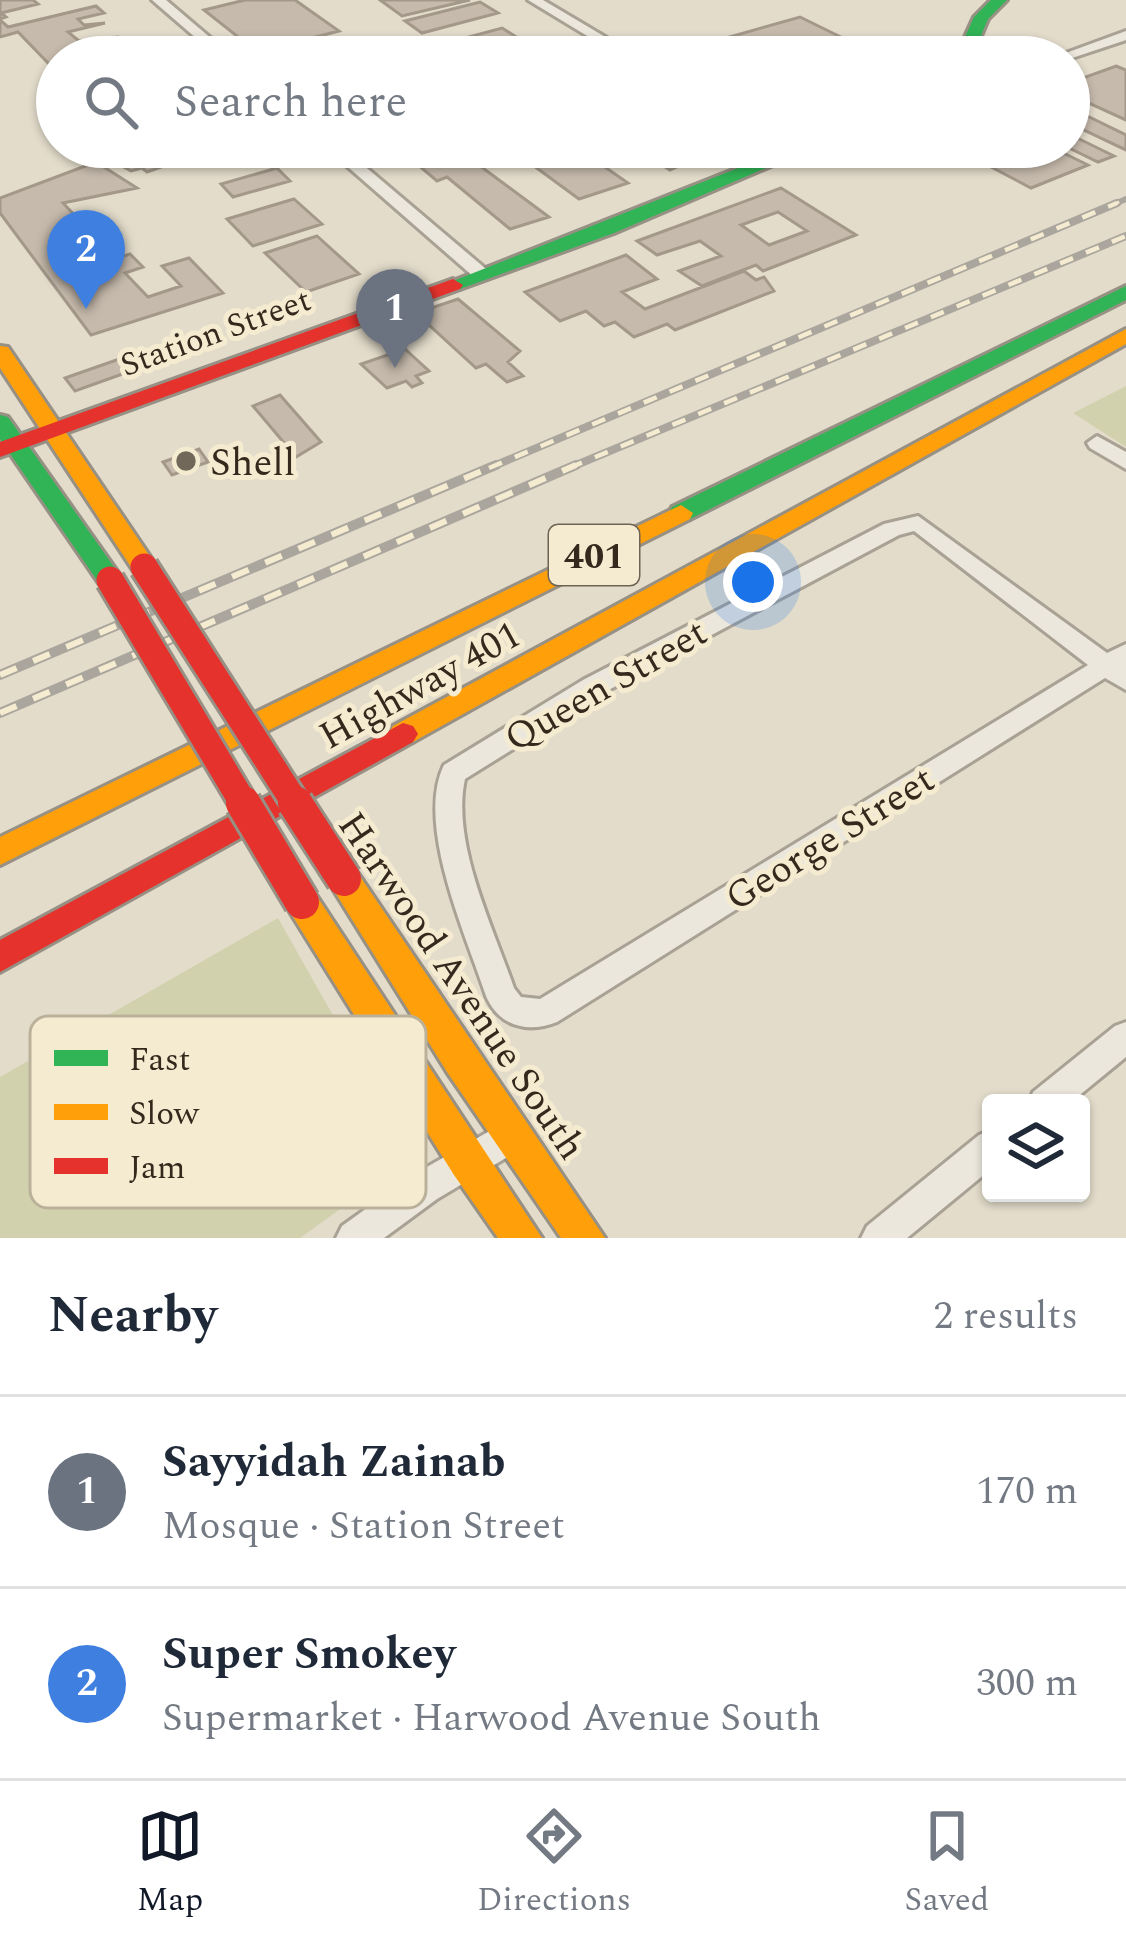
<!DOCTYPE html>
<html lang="en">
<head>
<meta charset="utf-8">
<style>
	:root { --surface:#fff; --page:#f2f2f3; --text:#1f2937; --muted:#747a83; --line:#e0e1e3; --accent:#111827 }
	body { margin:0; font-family:Spectral,serif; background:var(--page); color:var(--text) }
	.controls { position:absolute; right:36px; bottom:36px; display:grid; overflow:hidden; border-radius:12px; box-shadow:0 3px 9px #0004 }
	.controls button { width:108px; height:108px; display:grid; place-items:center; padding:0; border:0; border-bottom:3px solid var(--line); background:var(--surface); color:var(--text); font:60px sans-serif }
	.you { position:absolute; left:753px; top:582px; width:42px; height:42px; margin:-30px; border:9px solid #fff; border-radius:50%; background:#1a73e8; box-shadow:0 0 0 18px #1a73e833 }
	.badge { display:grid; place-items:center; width:78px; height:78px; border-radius:50%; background:var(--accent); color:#fff; font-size:39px; font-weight:700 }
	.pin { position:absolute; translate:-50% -99px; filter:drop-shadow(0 3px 6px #0008) }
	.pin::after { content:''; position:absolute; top:63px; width:42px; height:36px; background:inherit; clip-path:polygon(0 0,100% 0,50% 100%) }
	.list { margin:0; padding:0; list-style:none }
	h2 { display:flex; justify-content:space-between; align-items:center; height:156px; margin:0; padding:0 48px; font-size:51px }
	h2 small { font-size:39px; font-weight:400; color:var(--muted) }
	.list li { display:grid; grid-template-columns:78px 1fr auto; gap:36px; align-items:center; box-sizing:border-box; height:192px; padding:0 48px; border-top:3px solid var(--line) }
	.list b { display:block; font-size:45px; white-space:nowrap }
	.list p { margin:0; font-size:39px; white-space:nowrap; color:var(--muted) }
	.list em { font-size:39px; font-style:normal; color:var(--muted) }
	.icon { flex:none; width:66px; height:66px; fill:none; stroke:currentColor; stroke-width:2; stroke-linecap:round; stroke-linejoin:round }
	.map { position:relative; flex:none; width:1126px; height:1238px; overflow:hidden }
	.search { position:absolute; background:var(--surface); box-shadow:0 3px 9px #0004; left:36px; right:36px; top:36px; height:132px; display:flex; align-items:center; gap:30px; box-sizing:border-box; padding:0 42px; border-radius:66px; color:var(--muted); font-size:45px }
	.sheet { height:540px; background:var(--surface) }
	nav { display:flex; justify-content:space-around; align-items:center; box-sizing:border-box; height:168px; border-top:3px solid var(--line); background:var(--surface); font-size:33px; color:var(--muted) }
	nav a { display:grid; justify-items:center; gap:6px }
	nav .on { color:var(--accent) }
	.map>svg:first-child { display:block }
</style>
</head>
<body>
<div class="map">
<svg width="1126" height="1238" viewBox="0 0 1126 1238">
	<rect width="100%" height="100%" fill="#e3dccb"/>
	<!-- green -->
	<path fill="#d1d2ad" d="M 1126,386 L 1126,447 L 1073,413 Z
		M 278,918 L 413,1157 L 300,1238 L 0,1238 L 0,1077 Z"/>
	<!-- building -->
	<path fill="#c6baac" stroke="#a3988a" stroke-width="3" fill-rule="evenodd" d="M 0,0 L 33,0 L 38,4 L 1,13 L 6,17 L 0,19 Z
		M 245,0 L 295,0 L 339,31 L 257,52 L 204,10 Z
		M 380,0 L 470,0 L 402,16 Z
		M 480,2 L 498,13 L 422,33 L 405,21 Z
		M 96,6 L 104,13 L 78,19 L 84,25 L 105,23 L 68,32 L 79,41 L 118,37 L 125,43 L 85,53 L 90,57 L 138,45 L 153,57 L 57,57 L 57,63 L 50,65 L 18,32 L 0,37 L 0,20 L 8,27 Z
		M 800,17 L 867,50 L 845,57 L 701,57 L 687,49 Z
		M 502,28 L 534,48 L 552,43 L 581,57 L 467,57 L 446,43 Z
		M 1116,66 L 1126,70 L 1126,120 L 1069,94 L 1069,83 Z
		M 1073,109 L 1126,135 L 1126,150 L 1069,123 Z
		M 1069,134 L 1114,156 L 1098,162 L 1067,147 Z
		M 130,147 L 199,147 L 155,155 L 148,147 L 142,150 L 164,166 L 147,172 L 142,168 L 131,171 L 107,158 Z
		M 508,147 L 576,147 L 628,183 L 579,199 Z
		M 634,147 L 697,147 L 707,153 L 670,170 Z
		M 953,147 L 1051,147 L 1088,165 L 1031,188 Z
		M 450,156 L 472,160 L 549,217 L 510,229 L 447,177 L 437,181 L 417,164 Z
		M 96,162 L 137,188 L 63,203 L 81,222 L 99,217 L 107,225 L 99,227 L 106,235 L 95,239 L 101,246 L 109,244 L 121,257 L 130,254 L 143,267 L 125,273 L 148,297 L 181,286 L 162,266 L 189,258 L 223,293 L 91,335 L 0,213 L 0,198 Z
		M 277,168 L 290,181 L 233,197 L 221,184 Z
		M 781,188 L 856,235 L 763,271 L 756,265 L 702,286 L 679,271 L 721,256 L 700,241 L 657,255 L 637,241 ZM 778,212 L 807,231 L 769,245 L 741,225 Z
		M 294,199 L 322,224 L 253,246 L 227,219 Z
		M 317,236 L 359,274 L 306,292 L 265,253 Z
		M 626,255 L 657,279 L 622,292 L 645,309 L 744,271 L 756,280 L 764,277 L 774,291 L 675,330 L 667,324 L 634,337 L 615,322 L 604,326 L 586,311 L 560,321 L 525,292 Z
		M 458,299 L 520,351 L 508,362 L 523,376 L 507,382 L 486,364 L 476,368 L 416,313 Z
		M 405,349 L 429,371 L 416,376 L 422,383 L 412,387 L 406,381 L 387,388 L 361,364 Z
		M 145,350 L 156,362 L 75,391 L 65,378 Z
		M 280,395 L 321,442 L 296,457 L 253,406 Z
		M 199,449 L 208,462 L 172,475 L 163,462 Z"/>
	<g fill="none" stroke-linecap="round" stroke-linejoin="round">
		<defs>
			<path id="street" d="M 152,0 L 166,0 L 233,57 L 218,57 Z
				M 528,0 L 543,0 L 639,57 L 622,57 Z
				M 1126,31 L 1126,40 L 1069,59 L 1055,57 Z
				M 325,147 L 342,147 L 486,269 L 486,277 L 474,277 Z
				M 1097,436 L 1126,452 L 1126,469 L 1090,448 L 1087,443 Z
				M 918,516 L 1107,653 L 1126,644 L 1126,690 L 1105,678 L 557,1022 C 527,1034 499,1026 486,996 C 466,935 415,824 444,765 L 583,680 L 884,524 ZM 914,531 L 1088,665 L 540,999 L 521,997 L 514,988 C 493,927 451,843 465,779 L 601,694 L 899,535 Z
				M 1126,1022 L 1126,1057 L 1070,1103 L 1029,1103 L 1033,1092 L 1115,1026 Z
				M 514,1117 L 526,1122 L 531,1134 L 526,1146 L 437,1199 L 384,1238 L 336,1238 L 342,1226 L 413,1175 Z
				M 991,1130 L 991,1169 L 907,1238 L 861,1238 L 867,1226 L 979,1135 Z"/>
			<path id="fast" d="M 991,0 L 1007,0 L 988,19 L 972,57 L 956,57 L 974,17 Z
				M 791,147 L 815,147 L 614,233 L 460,289 L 446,289 L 443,285 Z
				M 1126,286 L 1126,300 L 690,519 L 681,521 L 669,513 L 672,507 Z
				M 0,415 L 8,417 L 119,574 L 123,580 L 119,586 L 101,586 L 0,439 Z"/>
			<path id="slow" d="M 1126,329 L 1126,344 L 413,742 L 393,742 L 388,734 L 393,726 Z
				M 0,346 L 8,347 L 153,561 L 157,567 L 153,573 L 135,573 L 0,368 Z
				M 681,505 L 693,513 L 690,519 L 0,865 L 0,837 Z
				M 344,865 L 355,869 L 605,1238 L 561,1238 L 447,1072 L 333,889 L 328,879 L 333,869 Z
				M 302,888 L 314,892 L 542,1238 L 498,1238 L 454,1175 L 290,912 L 286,902 L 290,892 Z"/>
			<path id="jam" d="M 453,279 L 463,285 L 460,289 L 0,457 L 0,442 Z
				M 403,723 L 413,726 L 418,734 L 413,742 L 0,972 L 0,940 Z"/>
		</defs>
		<!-- street casing -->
		<use href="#street" stroke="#a8a194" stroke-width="6"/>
		<!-- fast casing -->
		<use href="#fast" stroke="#979084" stroke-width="6"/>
		<!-- slow casing -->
		<use href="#slow" stroke="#979084" stroke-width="6"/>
		<!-- jam casing -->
		<use href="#jam" stroke="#979084" stroke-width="6"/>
		<!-- street -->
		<use href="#street" fill="#ebe7dd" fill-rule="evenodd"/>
		<!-- fast -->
		<use href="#fast" fill="#30b455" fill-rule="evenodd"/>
		<!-- slow -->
		<use href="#slow" fill="#ff9f0a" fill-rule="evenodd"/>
		<!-- jam -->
		<use href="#jam" fill="#e5322d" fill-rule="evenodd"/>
		<defs>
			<path id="rail-far2" d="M 1110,206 L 1126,199"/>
			<path id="rail-far1" d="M 489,468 L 1117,203
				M 569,468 L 1126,236"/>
			<path id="rail" d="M 0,675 L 496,465
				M 0,713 L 576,465"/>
		</defs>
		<!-- rail-far2 casing -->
		<use href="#rail-far2" stroke="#aaa69d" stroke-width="6"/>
		<!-- rail-far1 casing -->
		<use href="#rail-far1" stroke="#aaa69d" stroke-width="8"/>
		<!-- rail casing -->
		<use href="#rail" stroke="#aaa69d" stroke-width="10"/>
		<!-- rail-far2 -->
		<use href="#rail-far2" stroke="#f4ebd0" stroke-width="3" stroke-dasharray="10" stroke-linecap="butt"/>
		<!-- rail-far1 -->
		<use href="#rail-far1" stroke="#f4ebd0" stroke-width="4.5" stroke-dasharray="14" stroke-linecap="butt"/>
		<!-- rail -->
		<use href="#rail" stroke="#f4ebd0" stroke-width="6" stroke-dasharray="18" stroke-linecap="butt"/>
		<defs>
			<path id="jam-bridge-far1" d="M 144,567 L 297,806
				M 110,580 L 245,806"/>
			<path id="jam-bridge" d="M 243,803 L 302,902
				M 295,803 L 344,879"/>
		</defs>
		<!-- jam-bridge-far1 casing -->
		<use href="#jam-bridge-far1" stroke="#979084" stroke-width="33" stroke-linecap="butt"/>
		<!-- jam-bridge casing -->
		<use href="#jam-bridge" stroke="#979084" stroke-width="40" stroke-linecap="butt"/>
		<!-- jam-bridge-far1 -->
		<use href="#jam-bridge-far1" stroke="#e5322d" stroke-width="27"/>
		<!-- jam-bridge -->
		<use href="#jam-bridge" stroke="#e5322d" stroke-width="34"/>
	</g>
	<!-- markers -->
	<circle fill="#72685a" stroke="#f4ebd0" stroke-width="4.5" cx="186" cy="461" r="12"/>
	<g text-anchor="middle" stroke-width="10" stroke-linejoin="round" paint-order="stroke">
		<!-- far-street labels -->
		<g font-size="33" fill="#35291d" stroke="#f4ebd0">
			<text transform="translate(215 331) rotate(-20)" y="12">Station Street</text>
		</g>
		<!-- shield labels -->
		<rect fill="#f4ebd0" stroke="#6e6353" stroke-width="3" x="549" y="525" width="90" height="60" rx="9"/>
		<g font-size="36" font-weight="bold" fill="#35291d">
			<text x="594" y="568">401</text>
		</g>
		<!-- poi labels -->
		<g font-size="39" fill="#35291d" stroke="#f4ebd0" text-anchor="start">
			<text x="210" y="475">Shell</text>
		</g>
		<!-- street labels -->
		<g font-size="39" fill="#35291d" stroke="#f4ebd0">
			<text transform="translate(419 684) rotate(-29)" y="14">Highway 401</text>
			<text transform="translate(605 684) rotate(-30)" y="14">Queen Street</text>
			<text transform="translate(829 837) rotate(-32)" y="14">George Street</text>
			<text transform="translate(463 985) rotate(56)" y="14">Harwood Avenue South</text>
		</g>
	</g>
	<!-- legend -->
	<rect x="30" y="1016" width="396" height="192" rx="18" fill="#f4ebd0" stroke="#bbb19a" stroke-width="3"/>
	<rect x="54" y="1050" width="54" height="16" fill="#30b455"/>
	<rect x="54" y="1104" width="54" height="16" fill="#ff9f0a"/>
	<rect x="54" y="1158" width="54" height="16" fill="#e5322d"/>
	<g font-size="33" fill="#35291d">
		<text x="129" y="1070">Fast</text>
		<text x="129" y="1124">Slow</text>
		<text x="129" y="1178">Jam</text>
	</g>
</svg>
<div class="controls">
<button><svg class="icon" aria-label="layers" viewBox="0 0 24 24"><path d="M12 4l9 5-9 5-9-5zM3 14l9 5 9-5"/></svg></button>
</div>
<div class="you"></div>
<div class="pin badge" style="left:395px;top:368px;background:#6b7280">1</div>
<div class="pin badge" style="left:86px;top:309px;background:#3f7fe0">2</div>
<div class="search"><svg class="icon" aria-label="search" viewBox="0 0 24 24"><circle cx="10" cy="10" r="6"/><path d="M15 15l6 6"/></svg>Search here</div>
</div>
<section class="sheet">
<h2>Nearby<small>2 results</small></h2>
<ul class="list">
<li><span class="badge" style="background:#6b7280">1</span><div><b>Sayyidah Zainab</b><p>Mosque · Station Street</p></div><em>170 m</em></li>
<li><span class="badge" style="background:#3f7fe0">2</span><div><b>Super Smokey</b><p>Supermarket · Harwood Avenue South</p></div><em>300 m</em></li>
</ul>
</section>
<nav>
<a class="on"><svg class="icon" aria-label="map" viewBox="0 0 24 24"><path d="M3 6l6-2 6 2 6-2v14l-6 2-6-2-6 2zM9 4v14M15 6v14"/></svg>Map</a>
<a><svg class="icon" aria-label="directions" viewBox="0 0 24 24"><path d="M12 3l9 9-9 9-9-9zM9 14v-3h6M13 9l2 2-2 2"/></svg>Directions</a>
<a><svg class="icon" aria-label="saved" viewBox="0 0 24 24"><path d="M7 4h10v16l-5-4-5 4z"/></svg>Saved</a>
</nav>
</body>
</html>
